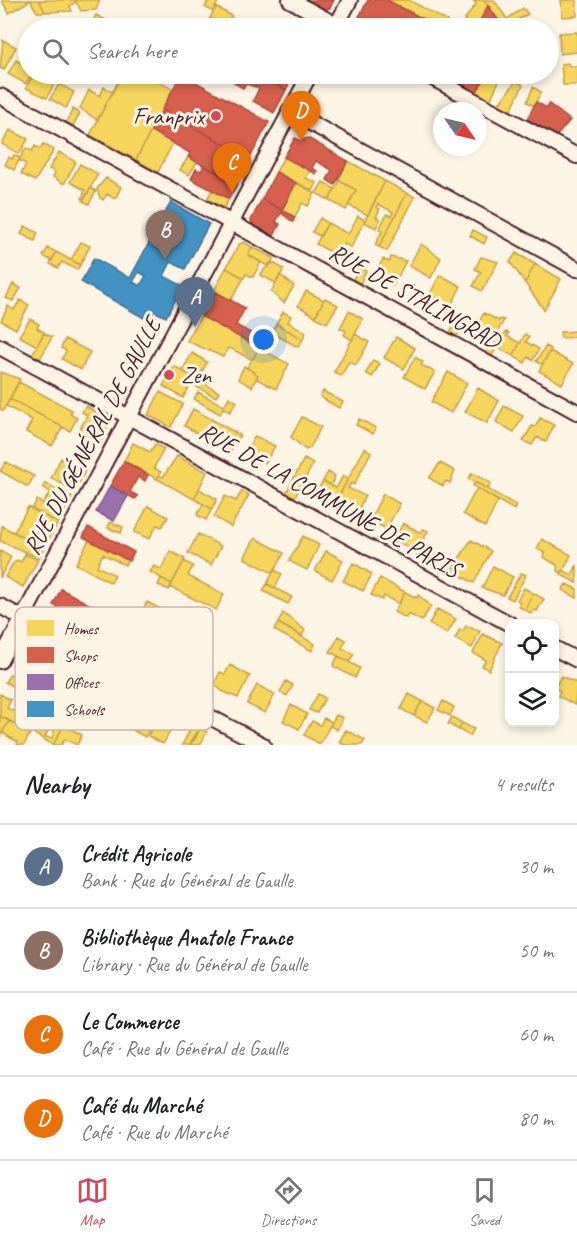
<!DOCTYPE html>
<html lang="en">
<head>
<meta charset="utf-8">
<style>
	:root { --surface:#fff; --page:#f2f2f2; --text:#202124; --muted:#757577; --line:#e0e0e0; --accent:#d1495b }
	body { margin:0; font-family:Caveat,sans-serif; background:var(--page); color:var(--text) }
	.controls { position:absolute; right:18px; bottom:18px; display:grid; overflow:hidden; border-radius:12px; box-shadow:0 3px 9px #0003 }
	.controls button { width:54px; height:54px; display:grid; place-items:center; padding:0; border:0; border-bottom:2px solid var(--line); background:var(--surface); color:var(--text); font:30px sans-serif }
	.compass { position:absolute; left:433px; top:102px; width:54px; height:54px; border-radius:50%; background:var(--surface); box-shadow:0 3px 9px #0003; rotate:124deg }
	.you { position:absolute; left:264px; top:340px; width:21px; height:21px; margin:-15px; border:4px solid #fff; border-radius:50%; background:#1a73e8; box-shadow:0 0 0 9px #1a73e833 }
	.badge { display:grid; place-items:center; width:39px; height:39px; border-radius:50%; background:var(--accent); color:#fff; font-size:20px; font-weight:700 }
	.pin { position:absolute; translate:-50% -50px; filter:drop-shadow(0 2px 3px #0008) }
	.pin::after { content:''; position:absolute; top:32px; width:21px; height:18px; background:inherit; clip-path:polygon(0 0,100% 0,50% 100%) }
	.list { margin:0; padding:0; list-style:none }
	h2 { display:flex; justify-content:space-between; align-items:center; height:78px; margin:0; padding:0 24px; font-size:26px }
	h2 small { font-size:20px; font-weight:400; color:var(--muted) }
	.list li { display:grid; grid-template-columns:39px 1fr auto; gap:18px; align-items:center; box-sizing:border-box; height:84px; padding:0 24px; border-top:2px solid var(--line) }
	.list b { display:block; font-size:22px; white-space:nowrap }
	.list p { margin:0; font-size:20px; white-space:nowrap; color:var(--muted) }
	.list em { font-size:20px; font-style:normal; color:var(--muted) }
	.icon { flex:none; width:33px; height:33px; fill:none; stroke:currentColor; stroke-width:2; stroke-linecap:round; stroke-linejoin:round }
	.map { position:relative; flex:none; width:577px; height:745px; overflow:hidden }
	.search { position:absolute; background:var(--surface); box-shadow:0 3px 9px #0003; left:18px; right:18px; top:18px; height:66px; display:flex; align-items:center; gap:15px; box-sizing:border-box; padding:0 21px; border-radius:33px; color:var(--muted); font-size:22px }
	.sheet { height:414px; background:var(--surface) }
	nav { display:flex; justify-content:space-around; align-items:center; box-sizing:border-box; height:84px; border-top:2px solid var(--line); background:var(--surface); font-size:16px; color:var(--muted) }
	nav a { display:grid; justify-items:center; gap:3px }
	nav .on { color:var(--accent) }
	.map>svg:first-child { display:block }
</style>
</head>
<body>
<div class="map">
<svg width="577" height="745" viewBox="0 0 577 745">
	<rect width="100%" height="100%" fill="#fcf5e5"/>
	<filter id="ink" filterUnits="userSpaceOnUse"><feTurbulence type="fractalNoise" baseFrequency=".0167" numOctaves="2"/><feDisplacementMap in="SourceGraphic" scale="12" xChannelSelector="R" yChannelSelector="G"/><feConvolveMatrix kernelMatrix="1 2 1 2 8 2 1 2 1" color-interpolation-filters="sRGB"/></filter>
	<g filter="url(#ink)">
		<!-- homes -->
		<path fill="#f6d55c" stroke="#c29e4d" stroke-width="1.5" d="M 4,0 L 31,0 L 9,13 L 2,1 Z
			M 30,0 L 39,0 L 45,12 L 37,12 Z
			M 39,0 L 74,0 L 76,2 L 70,6 L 72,11 L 45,12 Z
			M 75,0 L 100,0 L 96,10 L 81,11 Z
			M 204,0 L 219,0 L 213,12 L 205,7 L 208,2 Z
			M 387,0 L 409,0 L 447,21 L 443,28 L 440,28 Z
			M 473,0 L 484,0 L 488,6 L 476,28 L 464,28 L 466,22 L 464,20 L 476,4 Z
			M 484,0 L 494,0 L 507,19 L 523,8 L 528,14 L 504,28 Z
			M 561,0 L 577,0 L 577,16 L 562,17 Z
			M 216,7 L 232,16 L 226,26 L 210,18 Z
			M 96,15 L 121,28 L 102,28 L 92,23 Z
			M 210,18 L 226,26 L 225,28 L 214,28 L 207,25 Z
			M 577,32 L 577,52 L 560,54 L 559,33 Z
			M 3,40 L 16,47 L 4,70 L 0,68 Z
			M 16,60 L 28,67 L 28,74 L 32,74 L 26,84 L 8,74 Z
			M 568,63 L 569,66 L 577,66 L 577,85 L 563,85 L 561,64 Z
			M 34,74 L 41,74 L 55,82 L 47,98 L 26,88 Z
			M 122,74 L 143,74 L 173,89 L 136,160 L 90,135 Z
			M 487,74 L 502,74 L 490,101 L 476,93 Z
			M 516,81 L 523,85 L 510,112 L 498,105 Z
			M 59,84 L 74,92 L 66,108 L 50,99 Z
			M 104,87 L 113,92 L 97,120 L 80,108 L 89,90 L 100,96 Z
			M 533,87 L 541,92 L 534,106 L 527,102 Z
			M 73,109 L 80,113 L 73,126 L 66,122 Z
			M 10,130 L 28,139 L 19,154 L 2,144 Z
			M 151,131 L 173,143 L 158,172 L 136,160 Z
			M 43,144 L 54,150 L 35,181 L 21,174 L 26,164 L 19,160 L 26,148 L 32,151 L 35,146 L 40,149 Z
			M 59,152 L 76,162 L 64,184 L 53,177 L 55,172 L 49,169 Z
			M 14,155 L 20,158 L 14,170 L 5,165 L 9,157 L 12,159 Z
			M 188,157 L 197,162 L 189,175 L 180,170 Z
			M 284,157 L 310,171 L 306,178 L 317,183 L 313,191 L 276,172 Z
			M 348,161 L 385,181 L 368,215 L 348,205 L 356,190 L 338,180 Z
			M 80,164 L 98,174 L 84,200 L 82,198 L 85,190 L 70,182 Z
			M 106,178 L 121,187 L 115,199 L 107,194 L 103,200 L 100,198 L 97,189 Z
			M 340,181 L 356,190 L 346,210 L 329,200 Z
			M 385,181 L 407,193 L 379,247 L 375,245 L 382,231 L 379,229 L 387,214 L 391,216 L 393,212 L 378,204 L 376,207 L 380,209 L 376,217 L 380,219 L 376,228 L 364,222 Z
			M 323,182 L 335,189 L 329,200 L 316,193 Z
			M 296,183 L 315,193 L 308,206 L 302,203 L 295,217 L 282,210 Z
			M 90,188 L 96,191 L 89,204 L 83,201 Z
			M 212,190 L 229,199 L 224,208 L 207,199 Z
			M 407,193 L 415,197 L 387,251 L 379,247 Z
			M 358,216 L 365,220 L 351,248 L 345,244 L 338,256 L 316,244 L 328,223 L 348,234 Z
			M 320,218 L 328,223 L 320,236 L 312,232 Z
			M 25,226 L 38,233 L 35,241 L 21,234 Z
			M 473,230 L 487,237 L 484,244 L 470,236 Z
			M 81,242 L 90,246 L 80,265 L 71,260 Z
			M 244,242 L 252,247 L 248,255 L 261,262 L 253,277 L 246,274 L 244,278 L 226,268 L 239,244 Z
			M 421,244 L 441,258 L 431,278 L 409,266 Z
			M 252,247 L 274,258 L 269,267 L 248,255 Z
			M 48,248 L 56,252 L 52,261 L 43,256 Z
			M 56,252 L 80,265 L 77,270 L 62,262 L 58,268 L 50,264 Z
			M 516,253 L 535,264 L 525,283 L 510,262 Z
			M 391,257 L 406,261 L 393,286 L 374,276 L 383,259 L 389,262 Z
			M 481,257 L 498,262 L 482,291 L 473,286 L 481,272 L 475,269 Z
			M 271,262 L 284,269 L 276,283 L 260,275 Z
			M 535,264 L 561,279 L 544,310 L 525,283 Z
			M 359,267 L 366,271 L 360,284 L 353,279 Z
			M 226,268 L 244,278 L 231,300 L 214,291 Z
			M 280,275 L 294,286 L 284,303 L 271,292 Z
			M 440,275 L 461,286 L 450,308 L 430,294 Z
			M 13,284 L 21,288 L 13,301 L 6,298 Z
			M 306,291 L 324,300 L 315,316 L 298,306 Z
			M 325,298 L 338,305 L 327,323 L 315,317 Z
			M 20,300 L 29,305 L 16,329 L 1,321 L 8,306 L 14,310 Z
			M 349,311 L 363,319 L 352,340 L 344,335 L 346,331 L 340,328 Z
			M 283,312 L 291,316 L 288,322 L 306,332 L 303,339 L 276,324 Z
			M 484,313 L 499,321 L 500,319 L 504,320 L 491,344 L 462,327 L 468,316 L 479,322 Z
			M 201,316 L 259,348 L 252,360 L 232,349 L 228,348 L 223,357 L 187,341 Z
			M 30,319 L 39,324 L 37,328 L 44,332 L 37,346 L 19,336 Z
			M 457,320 L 464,323 L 457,337 L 450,333 Z
			M 276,324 L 303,339 L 298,347 L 272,333 Z
			M 577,331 L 577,337 L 561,338 L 560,332 Z
			M 506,332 L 509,333 L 507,336 L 520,343 L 513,356 L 497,347 L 492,356 L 486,353 L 492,342 L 496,344 Z
			M 44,333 L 52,337 L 40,359 L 32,355 Z
			M 355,334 L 369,342 L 356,365 L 349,362 L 341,376 L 334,372 Z
			M 525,334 L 529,337 L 526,342 L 539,349 L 533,360 L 528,357 L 525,363 L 513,356 Z
			M 396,337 L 415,348 L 404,369 L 384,358 Z
			M 65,339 L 90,352 L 81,370 L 62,359 L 66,351 L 61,348 Z
			M 546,346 L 551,349 L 542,365 L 536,361 Z
			M 259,348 L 289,364 L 276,389 L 257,379 L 258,375 L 247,368 Z
			M 550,351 L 573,364 L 562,384 L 539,371 Z
			M 192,353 L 207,362 L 198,380 L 182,371 Z
			M 415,357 L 423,362 L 421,365 L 435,372 L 425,389 L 404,377 Z
			M 373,360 L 380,364 L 372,377 L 366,373 Z
			M 174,366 L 219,392 L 216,397 L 191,384 L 183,398 L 163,386 Z
			M 244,366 L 258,375 L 252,387 L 238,379 Z
			M 0,372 L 20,379 L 3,411 L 0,409 Z
			M 448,372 L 467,383 L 451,413 L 431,402 Z
			M 19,382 L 72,410 L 70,414 L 77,418 L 70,431 L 10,399 Z
			M 478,388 L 499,401 L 487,423 L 465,412 Z
			M 323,391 L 343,402 L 339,408 L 320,397 Z
			M 160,392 L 183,404 L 171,427 L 148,415 Z
			M 198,392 L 224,406 L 220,414 L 194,399 Z
			M 229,397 L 237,402 L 230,412 L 223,408 Z
			M 10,399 L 63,427 L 52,446 L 26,432 L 32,420 L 6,406 Z
			M 86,406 L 105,417 L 109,426 L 98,446 L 77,435 L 87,415 L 82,412 Z
			M 504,406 L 523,416 L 514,432 L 496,422 Z
			M 193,409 L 240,435 L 231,451 L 184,426 Z
			M 302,417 L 321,427 L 310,448 L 306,450 L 291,437 Z
			M 540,418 L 554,425 L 546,442 L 537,437 L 532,445 L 523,441 L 532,426 L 535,427 Z
			M 359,419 L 376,428 L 373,434 L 356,425 Z
			M 255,436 L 275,446 L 265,463 L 246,452 Z
			M 133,443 L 150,452 L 155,444 L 164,449 L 154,468 L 161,472 L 157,479 L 124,461 Z
			M 365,448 L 371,452 L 354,485 L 351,483 L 348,488 L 365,496 L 356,514 L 335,503 Z
			M 177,456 L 207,472 L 194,499 L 157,479 L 159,475 L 163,477 Z
			M 61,458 L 85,471 L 75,491 L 51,478 Z
			M 304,459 L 313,464 L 295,497 L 286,493 Z
			M 6,462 L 34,476 L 28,487 L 0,471 Z
			M 440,463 L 455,471 L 450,483 L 446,481 L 443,486 L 429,478 Z
			M 328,472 L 335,476 L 331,485 L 323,481 Z
			M 472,473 L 491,483 L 488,489 L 468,479 Z
			M 343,476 L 348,479 L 338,498 L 335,497 L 330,505 L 314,496 L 323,481 L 336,488 Z
			M 475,482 L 516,505 L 514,510 L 473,486 Z
			M 45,483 L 72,497 L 58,523 L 32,509 L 37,500 L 43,504 L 50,492 L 43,487 Z
			M 477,488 L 498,501 L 485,527 L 463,514 Z
			M 199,489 L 217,499 L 212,509 L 194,499 Z
			M 242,491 L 249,495 L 231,527 L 214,517 L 225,496 L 236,501 Z
			M 383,494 L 400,504 L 386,529 L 370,520 Z
			M 203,504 L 212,509 L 206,520 L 197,515 Z
			M 148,506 L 168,517 L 162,527 L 157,525 L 149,539 L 134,532 Z
			M 28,507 L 58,523 L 44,548 L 14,532 Z
			M 110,522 L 123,527 L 121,533 L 108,528 Z
			M 403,523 L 421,533 L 423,529 L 428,531 L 417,552 L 394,540 Z
			M 2,526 L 44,548 L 39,558 L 0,541 Z
			M 198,534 L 221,546 L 211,565 L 188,553 Z
			M 303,536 L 319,545 L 307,570 L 289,561 Z
			M 255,538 L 284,553 L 273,573 L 244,558 Z
			M 542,539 L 571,555 L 562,573 L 558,571 L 557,565 L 543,557 L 545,553 L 537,549 Z
			M 89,540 L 128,560 L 125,565 L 103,554 L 97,566 L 115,575 L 111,583 L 76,564 Z
			M 471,540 L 491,551 L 474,583 L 454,572 L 453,568 Z
			M 0,551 L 11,557 L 0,578 Z
			M 170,551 L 185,559 L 172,584 L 150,572 L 154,566 L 161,569 Z
			M 326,551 L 343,560 L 332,580 L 315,571 Z
			M 25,554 L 38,560 L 23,587 L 5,577 L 12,565 L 17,560 L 21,562 Z
			M 184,561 L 193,566 L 188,576 L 224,594 L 216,610 L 170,587 Z
			M 353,563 L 372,574 L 363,591 L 343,581 Z
			M 577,565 L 577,583 L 561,575 L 563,570 L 572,575 Z
			M 493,566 L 513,577 L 503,595 L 482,588 Z
			M 274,570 L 282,574 L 275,588 L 267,584 Z
			M 521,573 L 526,575 L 513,600 L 507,597 Z
			M 161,578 L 172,584 L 169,590 L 158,585 Z
			M 380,578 L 405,592 L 399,604 L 384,596 L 382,600 L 371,595 Z
			M 267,584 L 292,597 L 288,604 L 263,591 Z
			M 566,584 L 577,589 L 577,598 L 562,590 Z
			M 524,588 L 533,593 L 525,610 L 518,606 L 520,602 L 517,600 Z
			M 405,592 L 417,598 L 418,595 L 431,606 L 422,621 L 408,614 L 406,618 L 394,612 Z
			M 533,593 L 544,599 L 537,611 L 534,610 L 532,614 L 525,610 Z
			M 147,602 L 159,608 L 146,633 L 134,627 Z
			M 89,604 L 117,618 L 111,628 L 92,617 L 89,622 L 81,618 Z
			M 437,609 L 456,619 L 447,634 L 429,624 Z
			M 283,613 L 305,630 L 302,636 L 278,623 Z
			M 278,623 L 315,644 L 312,651 L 274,630 Z
			M 466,626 L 480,631 L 472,648 L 455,639 L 460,629 L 463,631 Z
			M 483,634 L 502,643 L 489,670 L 482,666 L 486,660 L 473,653 Z
			M 339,636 L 346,640 L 342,648 L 354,654 L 349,662 L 330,652 Z
			M 338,656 L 360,668 L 355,678 L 333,666 Z
			M 230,665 L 250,676 L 238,698 L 222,691 L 214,684 L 220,672 L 225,674 Z
			M 10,674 L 29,684 L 24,692 L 5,682 Z
			M 561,676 L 577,683 L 575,705 L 558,696 L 560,691 L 555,688 Z
			M 286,681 L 293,685 L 287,696 L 280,692 Z
			M 257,685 L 275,694 L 265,713 L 247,704 Z
			M 0,694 L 11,700 L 7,708 L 26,717 L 36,698 L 46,704 L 31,732 L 0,716 Z
			M 318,694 L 325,698 L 317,713 L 309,710 Z
			M 409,694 L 422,701 L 414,716 L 401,709 Z
			M 422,701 L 435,708 L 427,722 L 414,716 Z
			M 443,701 L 454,707 L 450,716 L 438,710 Z
			M 291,705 L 307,714 L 299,729 L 283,721 Z
			M 137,709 L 155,719 L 145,737 L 127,727 Z
			M 336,715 L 343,718 L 337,730 L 330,726 Z
			M 0,716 L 9,721 L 0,737 Z
			M 452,717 L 462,723 L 459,730 L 448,724 Z
			M 324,718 L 332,722 L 320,744 L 304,735 L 312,721 L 320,725 Z
			M 156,719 L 172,728 L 163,744 L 148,736 Z
			M 9,721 L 31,732 L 24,745 L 17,745 L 18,742 L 2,733 Z
			M 57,721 L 64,725 L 53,745 L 31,732 L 35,724 L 48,731 L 45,737 L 52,738 Z
			M 462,723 L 474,729 L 470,736 L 459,730 Z
			M 193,724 L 200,728 L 195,739 L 189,745 L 182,745 Z
			M 64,725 L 82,735 L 77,745 L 65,739 L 61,745 L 53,745 Z
			M 200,728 L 207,732 L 200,745 L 189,745 Z
			M 346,730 L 365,740 L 362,745 L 344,745 L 339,742 Z"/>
		<!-- shops -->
		<path fill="#d6604d" stroke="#ac4c43" stroke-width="1.5" d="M 305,0 L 334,0 L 330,8 L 323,10 Z
			M 368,0 L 387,0 L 440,28 L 358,28 L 354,26 Z
			M 488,6 L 504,28 L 493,28 L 489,22 L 486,28 L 476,28 Z
			M 276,18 L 295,28 L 271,28 Z
			M 181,74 L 269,122 L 250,158 L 162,110 Z
			M 227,74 L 256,74 L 286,90 L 274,113 L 253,101 L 259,88 L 246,84 L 243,88 L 234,83 L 237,79 Z
			M 256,74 L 294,74 L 286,90 Z
			M 452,74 L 487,74 L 476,93 L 449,79 Z
			M 536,102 L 547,108 L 549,104 L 570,120 L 556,137 L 526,121 Z
			M 162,110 L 250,158 L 237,184 L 188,157 L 190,153 L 151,131 Z
			M 295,138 L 300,141 L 308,138 L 348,161 L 335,185 L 327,180 L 332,170 L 316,161 L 312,168 L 317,171 L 316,174 L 284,157 Z
			M 204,165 L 237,184 L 229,199 L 191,179 L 196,169 L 201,171 Z
			M 276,172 L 296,183 L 282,210 L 262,199 Z
			M 262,199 L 295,217 L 293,222 L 281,213 L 276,222 L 280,224 L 274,236 L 252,224 L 251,220 Z
			M 214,291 L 245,308 L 236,325 L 258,337 L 254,345 L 201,316 Z
			M 124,461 L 148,475 L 145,481 L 138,477 L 130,492 L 138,496 L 135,499 L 110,486 Z
			M 88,527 L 134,552 L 129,561 L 83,537 Z
			M 61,589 L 89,604 L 80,620 L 53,605 Z"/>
		<!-- offices -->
		<path fill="#9970ab" stroke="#815885" stroke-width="1.5" d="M 110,486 L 128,496 L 114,521 L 96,512 Z"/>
		<!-- schools -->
		<path fill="#4393c3" stroke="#457095" stroke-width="1.5" fill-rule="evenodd" d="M 171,202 L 209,224 L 185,269 L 171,262 L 164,276 L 183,286 L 166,317 L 154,311 L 149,321 L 81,282 L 94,258 L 130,278 ZM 139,272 L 146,276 L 140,286 L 133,282 Z"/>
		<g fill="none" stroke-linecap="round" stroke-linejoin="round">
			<defs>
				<path id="minor" d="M 290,0 L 342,28
					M 335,28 L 350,0
					M 425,74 L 577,156
					M 0,96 L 577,412
					M 289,111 L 577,269
					M 0,347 L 510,624
					M 0,606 L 263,745
					M 554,648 L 577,660
					M 0,661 L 310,74"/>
			</defs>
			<!-- minor casing -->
			<use href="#minor" stroke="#4a1f2b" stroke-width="18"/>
			<!-- minor -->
			<use href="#minor" stroke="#fcf5e5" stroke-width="14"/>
		</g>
	</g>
	<!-- markers -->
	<g fill="#d1495b" stroke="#fcf5e5" stroke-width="2">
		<circle cx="216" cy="116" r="6"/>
		<circle cx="169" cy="375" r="6"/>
	</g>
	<g text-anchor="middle" stroke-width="6" stroke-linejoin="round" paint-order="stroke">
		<!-- poi labels -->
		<g font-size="24" fill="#4a1f2b" stroke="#fcf5e5" text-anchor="end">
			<text x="204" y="124">Franprix</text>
			<text x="181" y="383" text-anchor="start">Zen</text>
		</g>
		<!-- street labels -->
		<g font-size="24" fill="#4a1f2b" stroke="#fcf5e5">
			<text transform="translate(415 296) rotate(29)" y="8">RUE DE STALINGRAD</text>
			<text transform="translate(92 436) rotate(-62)" y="8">RUE DU GÉNÉRAL DE GAULLE</text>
			<text transform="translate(330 500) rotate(29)" y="8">RUE DE LA COMMUNE DE PARIS</text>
		</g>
	</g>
	<!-- legend -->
	<rect x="15" y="607" width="198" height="123" rx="9" fill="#fcf5e5" stroke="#c7b5ad" stroke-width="1.5"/>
	<rect x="27" y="620" width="27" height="16" fill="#f6d55c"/>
	<rect x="27" y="647" width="27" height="16" fill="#d6604d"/>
	<rect x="27" y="674" width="27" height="16" fill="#9970ab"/>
	<rect x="27" y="701" width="27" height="16" fill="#4393c3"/>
	<g font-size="16" fill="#4a1f2b">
		<text x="64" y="634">Homes</text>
		<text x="64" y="661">Shops</text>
		<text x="64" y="688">Offices</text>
		<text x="64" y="715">Schools</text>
	</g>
</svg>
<div class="controls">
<button><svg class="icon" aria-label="locate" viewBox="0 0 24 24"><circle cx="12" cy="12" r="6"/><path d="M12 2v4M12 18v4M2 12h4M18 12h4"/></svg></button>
<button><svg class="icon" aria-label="layers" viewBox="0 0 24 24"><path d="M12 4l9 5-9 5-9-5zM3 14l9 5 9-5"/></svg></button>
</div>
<svg class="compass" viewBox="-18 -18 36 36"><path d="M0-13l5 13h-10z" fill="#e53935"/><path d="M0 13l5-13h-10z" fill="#757577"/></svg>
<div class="you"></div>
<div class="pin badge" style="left:195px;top:327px;background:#5c6f8a">A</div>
<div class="pin badge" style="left:165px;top:260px;background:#8d6e63">B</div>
<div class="pin badge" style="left:232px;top:193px;background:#e8710a">C</div>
<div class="pin badge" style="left:301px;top:141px;background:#e8710a">D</div>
<div class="search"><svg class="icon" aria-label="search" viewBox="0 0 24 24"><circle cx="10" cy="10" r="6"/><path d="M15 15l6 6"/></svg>Search here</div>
</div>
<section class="sheet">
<h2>Nearby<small>4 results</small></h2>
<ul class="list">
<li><span class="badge" style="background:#5c6f8a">A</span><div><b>Crédit Agricole</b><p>Bank · Rue du Général de Gaulle</p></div><em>30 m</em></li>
<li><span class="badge" style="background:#8d6e63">B</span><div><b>Bibliothèque Anatole France</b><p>Library · Rue du Général de Gaulle</p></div><em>50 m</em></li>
<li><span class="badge" style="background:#e8710a">C</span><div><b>Le Commerce</b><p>Café · Rue du Général de Gaulle</p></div><em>60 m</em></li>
<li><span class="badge" style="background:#e8710a">D</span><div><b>Café du Marché</b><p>Café · Rue du Marché</p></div><em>80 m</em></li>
</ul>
</section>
<nav>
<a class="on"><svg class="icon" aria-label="map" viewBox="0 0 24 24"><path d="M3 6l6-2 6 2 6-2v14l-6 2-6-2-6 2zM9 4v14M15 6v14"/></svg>Map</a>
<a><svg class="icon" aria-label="directions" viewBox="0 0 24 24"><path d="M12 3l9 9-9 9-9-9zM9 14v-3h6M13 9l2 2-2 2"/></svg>Directions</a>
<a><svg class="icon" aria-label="saved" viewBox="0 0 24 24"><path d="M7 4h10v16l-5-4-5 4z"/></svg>Saved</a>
</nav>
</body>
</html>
